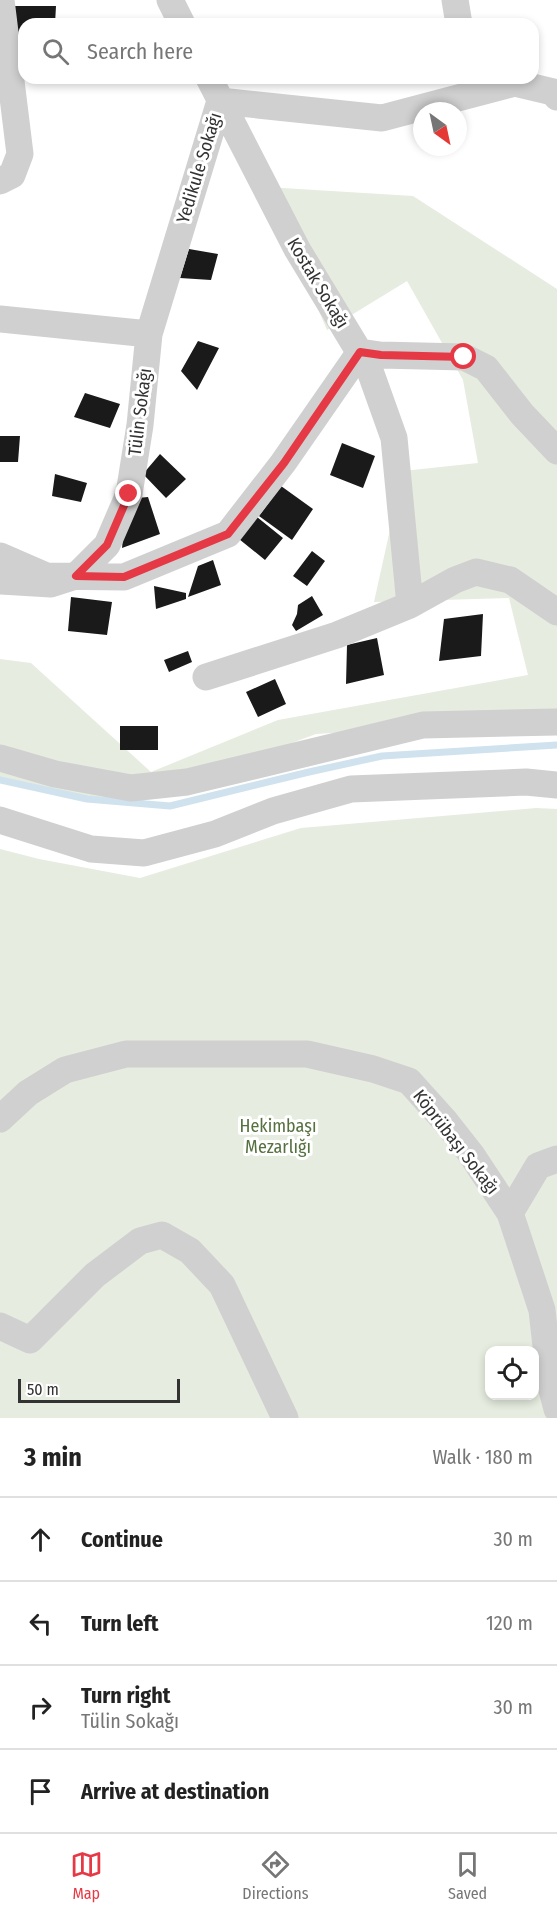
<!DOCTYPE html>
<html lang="en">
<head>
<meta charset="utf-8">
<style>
	:root { --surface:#fff; --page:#f6f6f6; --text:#222; --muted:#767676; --line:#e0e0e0; --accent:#e63946 }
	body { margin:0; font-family:"Fira Sans Condensed",sans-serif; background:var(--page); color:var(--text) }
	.controls { position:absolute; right:18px; bottom:18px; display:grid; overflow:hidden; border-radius:12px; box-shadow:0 3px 9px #0003 }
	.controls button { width:54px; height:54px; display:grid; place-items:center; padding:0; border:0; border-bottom:2px solid var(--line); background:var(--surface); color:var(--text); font:30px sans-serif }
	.compass { position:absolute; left:413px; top:102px; width:54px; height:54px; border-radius:50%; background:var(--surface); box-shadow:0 3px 9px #0003; rotate:147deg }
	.scale { position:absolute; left:18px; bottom:15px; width:162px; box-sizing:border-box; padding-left:6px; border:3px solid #333; border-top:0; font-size:16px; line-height:21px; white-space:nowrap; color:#333; -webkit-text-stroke:4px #fff; paint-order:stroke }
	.stop { position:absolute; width:18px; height:18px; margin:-14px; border:4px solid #e63946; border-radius:50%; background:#fff }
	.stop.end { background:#e63946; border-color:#fff; box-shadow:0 2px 6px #0008 }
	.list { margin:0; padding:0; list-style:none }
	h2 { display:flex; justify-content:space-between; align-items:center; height:78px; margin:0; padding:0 24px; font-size:26px }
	h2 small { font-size:20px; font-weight:400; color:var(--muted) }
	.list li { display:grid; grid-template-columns:39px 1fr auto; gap:18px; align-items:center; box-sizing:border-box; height:84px; padding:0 24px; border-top:2px solid var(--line) }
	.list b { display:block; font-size:22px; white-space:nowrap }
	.list p { margin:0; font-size:20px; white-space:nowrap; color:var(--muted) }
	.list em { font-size:20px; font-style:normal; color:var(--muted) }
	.icon { flex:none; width:33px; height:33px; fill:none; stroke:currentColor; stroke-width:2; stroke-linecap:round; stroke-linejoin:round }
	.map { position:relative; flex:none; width:557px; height:1418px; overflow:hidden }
	.search { position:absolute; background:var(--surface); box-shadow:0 3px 9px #0003; left:18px; right:18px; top:18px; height:66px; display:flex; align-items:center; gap:15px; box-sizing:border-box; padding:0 21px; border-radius:18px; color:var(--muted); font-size:22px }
	.sheet { height:414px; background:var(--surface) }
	nav { display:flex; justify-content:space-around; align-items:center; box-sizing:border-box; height:84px; border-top:2px solid var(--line); background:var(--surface); font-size:16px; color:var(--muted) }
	nav a { display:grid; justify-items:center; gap:3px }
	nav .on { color:var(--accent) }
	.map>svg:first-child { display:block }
</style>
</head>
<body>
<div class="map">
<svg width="557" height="1418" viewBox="0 0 557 1418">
	<rect width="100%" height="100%" fill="#fff"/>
	<!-- green -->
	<path fill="#e6ecdf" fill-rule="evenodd" d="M 266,187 L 413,196 L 557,289 L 557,718 L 316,734 L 127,804 L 0,780 L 0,659 L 31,663 L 151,772 L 278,720 L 528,675 L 509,598 L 374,602 L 403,471 L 478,463 L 463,380 L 407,281 L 327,330 Z
		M 536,808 L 557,809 L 557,1418 L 0,1418 L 0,849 L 39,859 L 140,878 L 301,828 ZM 490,1350 L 534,1350 L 534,1396 L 490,1396 Z"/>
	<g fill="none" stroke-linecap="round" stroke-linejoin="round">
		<!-- stream -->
		<path stroke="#cfe2ee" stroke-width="7" d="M 0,780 L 87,799 L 170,806 L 309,772 L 382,756 L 557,745"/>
	</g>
	<!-- building -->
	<path fill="#1a1a1a" d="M 12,6 L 56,6 L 55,24 L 24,24 L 24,54 L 17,54 Z
		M 189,249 L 218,254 L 211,280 L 180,278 Z
		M 198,341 L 219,348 L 197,390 L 181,371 Z
		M 85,393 L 120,404 L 110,428 L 74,417 Z
		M 0,436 L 20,436 L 18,462 L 0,462 Z
		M 342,443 L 375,456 L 363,488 L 330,475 Z
		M 160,454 L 186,479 L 166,498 L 143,474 Z
		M 55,474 L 87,483 L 81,502 L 52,496 Z
		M 281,486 L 313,509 L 292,540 L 259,516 Z
		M 148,497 L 160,534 L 122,548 L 127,499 Z
		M 257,517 L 283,538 L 265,560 L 239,539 Z
		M 312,551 L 325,561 L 307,586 L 293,576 Z
		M 213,560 L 221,585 L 188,597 L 198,566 Z
		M 154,586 L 186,593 L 186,599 L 156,609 Z
		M 312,596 L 323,615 L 296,631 L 292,625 L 297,614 L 298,605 Z
		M 71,597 L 112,602 L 107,635 L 68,631 Z
		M 483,614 L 481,656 L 439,661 L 444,619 Z
		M 377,638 L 384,675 L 346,684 L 347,645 Z
		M 188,651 L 192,662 L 169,672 L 164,660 Z
		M 275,679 L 286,704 L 258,717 L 246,692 Z
		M 120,726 L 158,726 L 158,750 L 120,750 Z"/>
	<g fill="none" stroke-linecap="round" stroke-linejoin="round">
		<!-- minor -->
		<path stroke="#d0d0d0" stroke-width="27" d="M 170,0 L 182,24
			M 455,0 L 459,24
			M 209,78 L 297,249 L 369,368 L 394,438 L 410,605
			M 0,181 L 12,175 L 20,154 L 1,0
			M 0,319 L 149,334 L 220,101 L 382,118 L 515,83 L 553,92 L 557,97
			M 0,556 L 46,576 L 124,577 L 228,534 L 283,463 L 360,352 L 380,355 L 464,357 L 486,368 L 522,414 L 557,451
			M 0,581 L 51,584 L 76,576 L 107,545 L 129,494 L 140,425 L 149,334
			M 206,677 L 337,635 L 410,605 L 455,580 L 476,572 L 510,580 L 557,612
			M 0,758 L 55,774 L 131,788 L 187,782 L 423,725 L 557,722
			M 0,820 L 91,849 L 144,853 L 215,834 L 273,811 L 351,789 L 526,782 L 557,785
			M 0,1119 L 28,1093 L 65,1070 L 126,1054 L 307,1054 L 373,1069 L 409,1081 L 445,1121 L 471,1154 L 510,1213 L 542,1310 L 550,1382 L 557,1409
			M 510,1213 L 538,1166 L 557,1159
			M 0,1326 L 30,1340 L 95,1275 L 140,1241 L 162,1235 L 190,1251 L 222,1285 L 285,1418"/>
	</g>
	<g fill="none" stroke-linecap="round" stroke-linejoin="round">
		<!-- route -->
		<path stroke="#e63946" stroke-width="8" d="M 129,494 L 107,545 L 76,576 L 124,577 L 228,534 L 284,463 L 360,352 L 381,355 L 464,357"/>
	</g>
	<g text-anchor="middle" stroke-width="6" stroke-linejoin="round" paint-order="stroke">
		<!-- street labels -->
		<g font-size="18" fill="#333" stroke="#fff">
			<text transform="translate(199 168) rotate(-73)" y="6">Yedikule Sokağı</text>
			<text transform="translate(318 283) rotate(59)" y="6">Kostak Sokağı</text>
			<text transform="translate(140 412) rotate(-83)" y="6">Tülin Sokağı</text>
			<text transform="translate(456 1142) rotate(52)" y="6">Köprübaşı Sokağı</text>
		</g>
		<!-- park labels -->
		<g font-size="18" fill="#56703f" stroke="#fff">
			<text x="278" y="1132">Hekimbaşı<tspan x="278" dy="21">Mezarlığı</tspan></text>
		</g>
	</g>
</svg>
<div class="controls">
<button><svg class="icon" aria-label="locate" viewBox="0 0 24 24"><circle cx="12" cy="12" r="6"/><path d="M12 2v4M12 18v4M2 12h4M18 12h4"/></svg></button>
</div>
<svg class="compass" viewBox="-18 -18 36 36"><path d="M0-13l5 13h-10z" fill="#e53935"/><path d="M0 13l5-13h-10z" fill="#767676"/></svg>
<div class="scale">50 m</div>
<div class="stop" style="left:464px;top:357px"></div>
<div class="stop end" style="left:129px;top:494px"></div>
<div class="search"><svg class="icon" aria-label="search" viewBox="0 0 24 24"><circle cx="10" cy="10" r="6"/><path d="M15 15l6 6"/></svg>Search here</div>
</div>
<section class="sheet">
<h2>3 min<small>Walk · 180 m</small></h2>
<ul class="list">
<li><svg class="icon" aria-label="ahead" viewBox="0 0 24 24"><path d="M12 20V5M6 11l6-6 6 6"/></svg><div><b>Continue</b></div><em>30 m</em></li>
<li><svg class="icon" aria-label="left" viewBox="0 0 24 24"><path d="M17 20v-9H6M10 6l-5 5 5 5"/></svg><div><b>Turn left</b></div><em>120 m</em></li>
<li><svg class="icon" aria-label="right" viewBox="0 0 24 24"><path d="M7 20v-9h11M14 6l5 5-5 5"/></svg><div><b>Turn right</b><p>Tülin Sokağı</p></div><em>30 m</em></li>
<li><svg class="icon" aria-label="arrive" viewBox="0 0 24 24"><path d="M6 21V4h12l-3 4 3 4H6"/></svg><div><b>Arrive at destination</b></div></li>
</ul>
</section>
<nav>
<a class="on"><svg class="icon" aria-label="map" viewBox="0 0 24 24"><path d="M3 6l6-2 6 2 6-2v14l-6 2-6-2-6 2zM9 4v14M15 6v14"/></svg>Map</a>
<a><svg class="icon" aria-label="directions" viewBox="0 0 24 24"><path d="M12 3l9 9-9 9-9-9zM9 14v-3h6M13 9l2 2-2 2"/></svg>Directions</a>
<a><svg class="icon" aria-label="saved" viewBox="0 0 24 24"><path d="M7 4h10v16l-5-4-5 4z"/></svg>Saved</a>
</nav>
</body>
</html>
